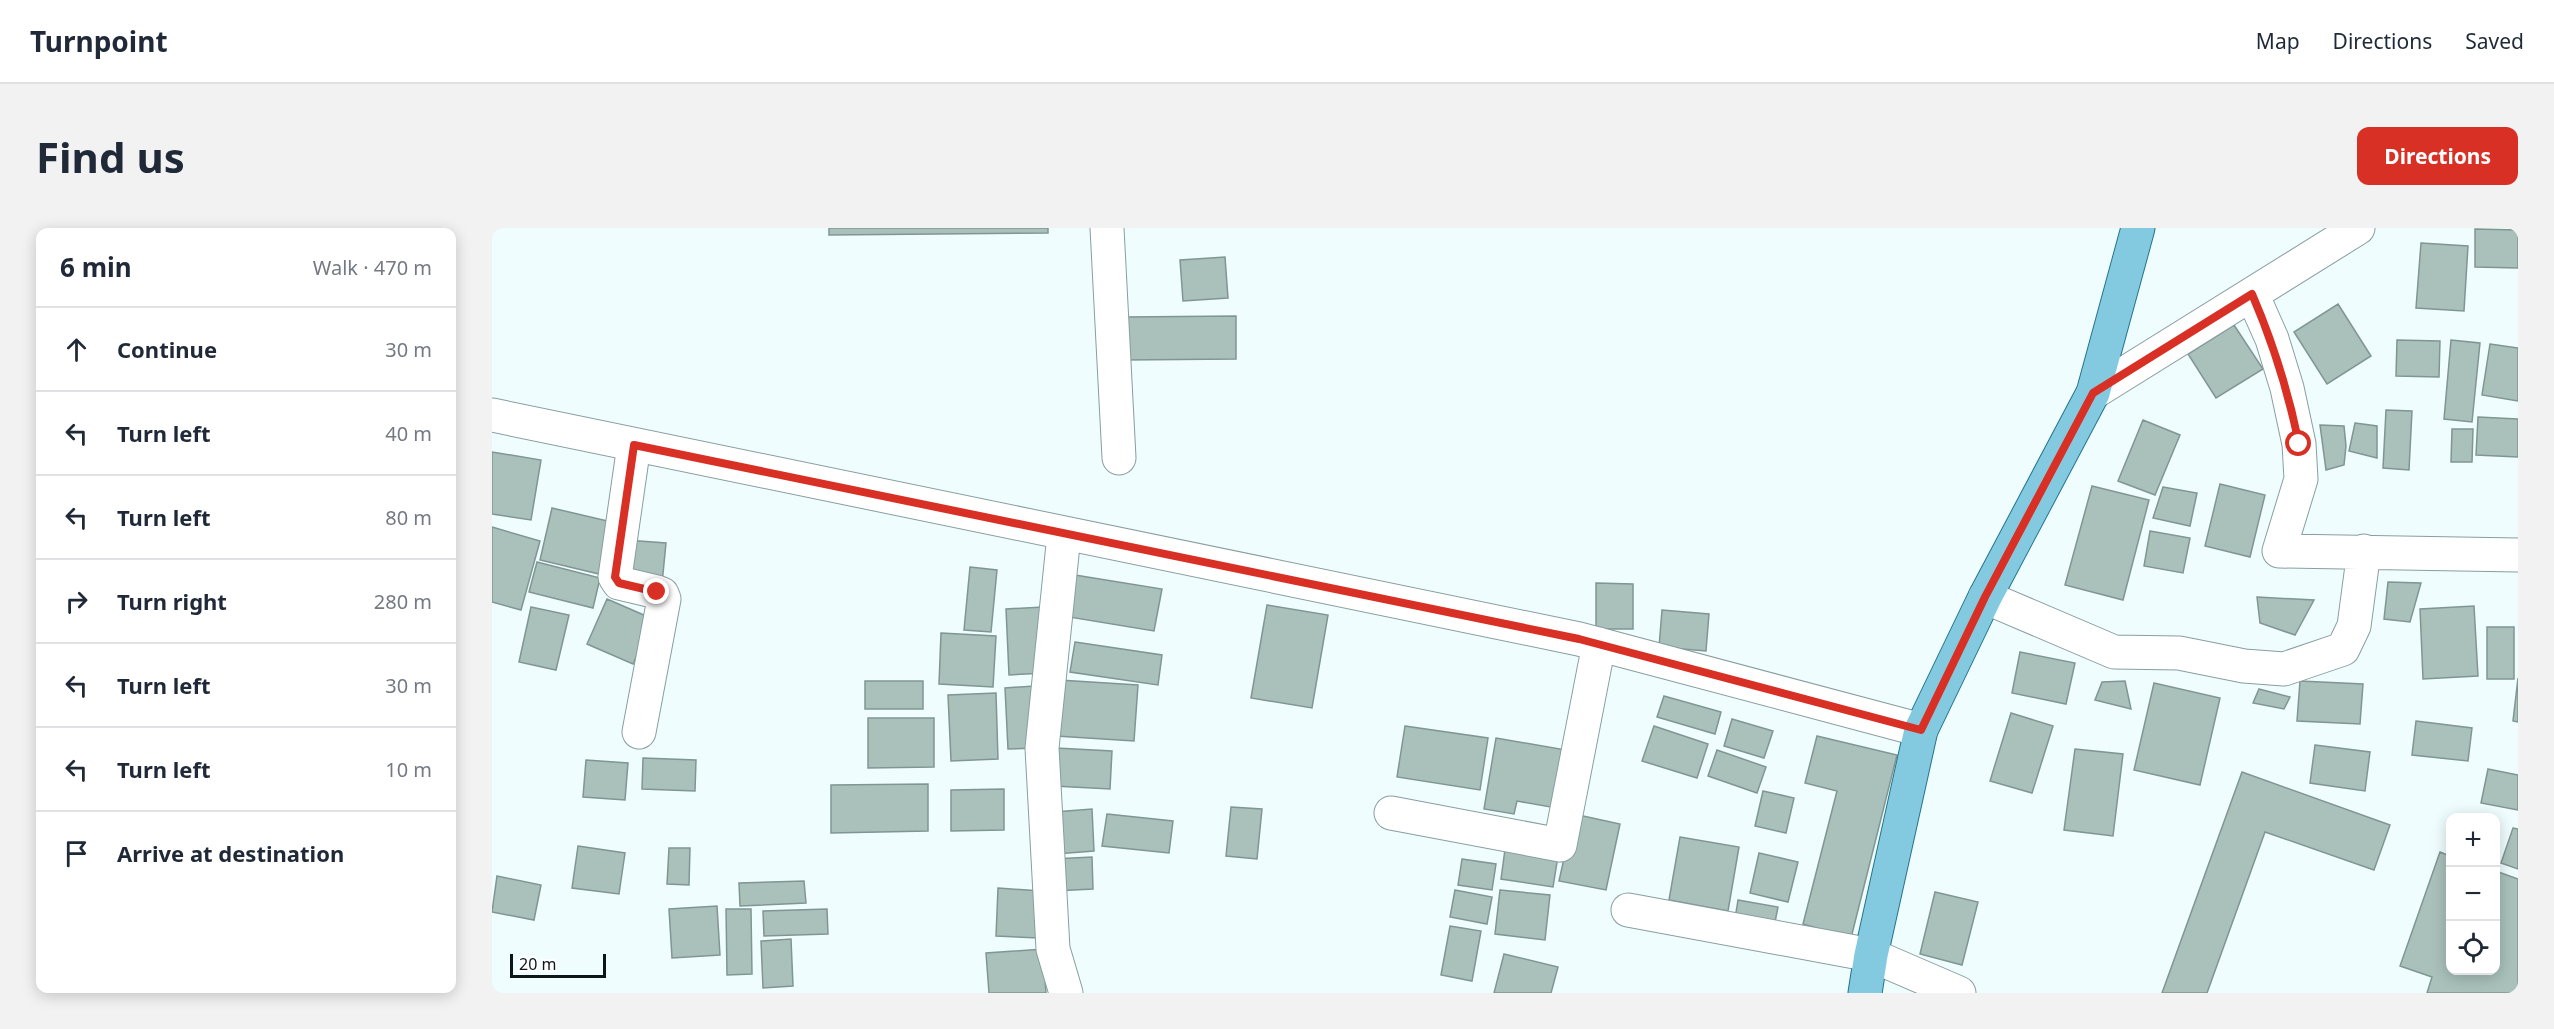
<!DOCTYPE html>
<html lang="en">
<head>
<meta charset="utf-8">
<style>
	:root { --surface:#fff; --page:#f2f2f3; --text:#1f2937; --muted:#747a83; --line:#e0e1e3; --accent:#d93025 }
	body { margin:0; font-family:"Noto Sans",sans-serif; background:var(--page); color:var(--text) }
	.controls { position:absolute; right:18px; bottom:18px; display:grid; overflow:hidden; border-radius:12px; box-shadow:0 3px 15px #0003 }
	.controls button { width:54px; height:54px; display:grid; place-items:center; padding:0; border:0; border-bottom:2px solid var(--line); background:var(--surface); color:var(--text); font:30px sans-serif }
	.scale { position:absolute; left:18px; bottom:15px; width:96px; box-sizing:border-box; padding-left:6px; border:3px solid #0d1617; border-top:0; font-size:16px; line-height:21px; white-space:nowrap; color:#0d1617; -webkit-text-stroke:4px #fff; paint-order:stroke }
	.stop { position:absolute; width:18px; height:18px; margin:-14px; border:4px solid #d93025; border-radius:50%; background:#fff }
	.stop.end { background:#d93025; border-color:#fff; box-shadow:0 2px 6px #0008 }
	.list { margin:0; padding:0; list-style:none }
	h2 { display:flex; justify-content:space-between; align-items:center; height:78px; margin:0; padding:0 24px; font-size:26px }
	h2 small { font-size:20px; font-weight:400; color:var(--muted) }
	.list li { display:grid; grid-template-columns:39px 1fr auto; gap:18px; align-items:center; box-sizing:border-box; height:84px; padding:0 24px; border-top:2px solid var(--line) }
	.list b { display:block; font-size:22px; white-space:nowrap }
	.list em { font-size:20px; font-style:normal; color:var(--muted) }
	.icon { flex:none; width:33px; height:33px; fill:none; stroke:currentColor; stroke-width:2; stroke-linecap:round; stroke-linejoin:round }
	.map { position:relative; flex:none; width:2026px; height:765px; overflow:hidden; border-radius:12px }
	header { display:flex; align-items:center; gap:36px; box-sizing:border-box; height:84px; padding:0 30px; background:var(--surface); border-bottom:2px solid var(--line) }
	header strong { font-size:28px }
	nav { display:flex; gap:33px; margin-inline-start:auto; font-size:21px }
	.intro { display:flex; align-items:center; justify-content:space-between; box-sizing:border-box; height:144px; padding:0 36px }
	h1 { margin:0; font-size:42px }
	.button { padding:15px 27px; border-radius:12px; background:var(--accent); color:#fff; font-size:21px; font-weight:700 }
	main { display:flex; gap:36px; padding:0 36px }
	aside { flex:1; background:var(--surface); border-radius:12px; box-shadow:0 3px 15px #0003 }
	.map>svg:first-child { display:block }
</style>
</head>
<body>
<header>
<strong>Turnpoint</strong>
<nav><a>Map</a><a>Directions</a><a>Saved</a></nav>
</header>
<div class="intro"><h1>Find us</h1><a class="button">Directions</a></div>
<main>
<aside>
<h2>6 min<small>Walk · 470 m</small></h2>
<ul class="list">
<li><svg class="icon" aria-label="ahead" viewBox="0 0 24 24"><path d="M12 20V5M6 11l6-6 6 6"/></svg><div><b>Continue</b></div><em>30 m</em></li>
<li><svg class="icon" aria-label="left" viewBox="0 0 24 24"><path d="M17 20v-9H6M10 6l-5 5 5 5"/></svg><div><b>Turn left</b></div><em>40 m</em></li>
<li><svg class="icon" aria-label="left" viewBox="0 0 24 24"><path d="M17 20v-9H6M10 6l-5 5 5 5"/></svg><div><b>Turn left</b></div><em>80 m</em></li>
<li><svg class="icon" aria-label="right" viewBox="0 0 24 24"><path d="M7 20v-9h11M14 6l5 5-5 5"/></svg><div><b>Turn right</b></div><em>280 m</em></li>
<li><svg class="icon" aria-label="left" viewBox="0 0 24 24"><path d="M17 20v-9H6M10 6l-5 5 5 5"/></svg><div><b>Turn left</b></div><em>30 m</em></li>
<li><svg class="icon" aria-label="left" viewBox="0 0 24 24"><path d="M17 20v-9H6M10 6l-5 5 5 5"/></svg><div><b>Turn left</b></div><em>10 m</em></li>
<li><svg class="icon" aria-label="arrive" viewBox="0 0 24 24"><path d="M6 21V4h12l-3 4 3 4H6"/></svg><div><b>Arrive at destination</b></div></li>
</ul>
</aside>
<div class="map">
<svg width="2026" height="765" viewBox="0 0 2026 765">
	<rect width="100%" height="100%" fill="#effdfe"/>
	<!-- building -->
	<path fill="#a9c0bb" stroke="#809692" stroke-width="1.5" d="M 337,0 L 556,0 L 556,5 L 337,7 Z
		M 1983,1 L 2026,2 L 2026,40 L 1983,39 Z
		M 1929,15 L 1976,18 L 1972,83 L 1924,80 Z
		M 733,29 L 736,70 L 691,73 L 688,32 Z
		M 1846,76 L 1879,128 L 1835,156 L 1802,104 Z
		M 744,88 L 744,131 L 633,132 L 633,89 Z
		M 1742,97 L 1771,141 L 1724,170 L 1696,126 Z
		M 1905,112 L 1948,113 L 1947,149 L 1904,148 Z
		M 1959,112 L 1988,115 L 1980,194 L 1952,191 Z
		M 1998,116 L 2026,120 L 2026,173 L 1990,167 Z
		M 1894,182 L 1920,183 L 1917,242 L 1891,240 Z
		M 1986,189 L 2026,191 L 2026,229 L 1984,227 Z
		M 1651,192 L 1688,207 L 1663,267 L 1626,253 Z
		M 1863,195 L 1885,198 L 1885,230 L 1857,223 Z
		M 1828,197 L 1852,198 L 1854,218 L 1852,237 L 1834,242 Z
		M 1960,201 L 1981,201 L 1980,234 L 1959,234 Z
		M 0,224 L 49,232 L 39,292 L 0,286 Z
		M 1728,256 L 1773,267 L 1758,329 L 1713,318 Z
		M 1600,258 L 1657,272 L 1631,372 L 1573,357 Z
		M 1671,259 L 1705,265 L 1698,298 L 1661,290 Z
		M 60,280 L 120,294 L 107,346 L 48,332 Z
		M 0,299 L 48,313 L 29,382 L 0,374 Z
		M 1658,303 L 1698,310 L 1691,345 L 1652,338 Z
		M 134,312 L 174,315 L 170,356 L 131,353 Z
		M 45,334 L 108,350 L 101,380 L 37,364 Z
		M 478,339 L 505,342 L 499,404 L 472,402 Z
		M 583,347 L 670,361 L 662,403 L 577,389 Z
		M 1896,354 L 1929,355 L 1918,394 L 1892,391 Z
		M 1104,355 L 1141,356 L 1141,401 L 1104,401 Z
		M 1765,369 L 1822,372 L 1803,407 L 1768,395 Z
		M 115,371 L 161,391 L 141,436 L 95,416 Z
		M 775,377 L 836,387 L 820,480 L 759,470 Z
		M 1982,378 L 1986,448 L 1931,451 L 1928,381 Z
		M 39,379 L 77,387 L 64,442 L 27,434 Z
		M 551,379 L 553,445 L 517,447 L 514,381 Z
		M 1170,382 L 1217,386 L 1214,423 L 1167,419 Z
		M 1995,399 L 2022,399 L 2022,451 L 1995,451 Z
		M 449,405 L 504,408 L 501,459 L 447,456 Z
		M 583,414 L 670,427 L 666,457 L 578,444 Z
		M 1528,424 L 1583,435 L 1574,476 L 1520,465 Z
		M 2026,450 L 2026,494 L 2021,493 Z
		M 567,452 L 646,457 L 642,513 L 564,508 Z
		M 373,453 L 431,453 L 431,481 L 373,481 Z
		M 1633,453 L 1639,481 L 1603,472 L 1610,454 Z
		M 1808,453 L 1871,456 L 1868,496 L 1805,493 Z
		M 1662,455 L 1728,470 L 1708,557 L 1642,542 Z
		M 542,458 L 544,520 L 516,521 L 513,460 Z
		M 1767,461 L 1798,469 L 1792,481 L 1761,475 Z
		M 504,465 L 506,531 L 459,533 L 456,467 Z
		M 1172,468 L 1229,484 L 1223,506 L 1165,489 Z
		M 1519,485 L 1561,498 L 1540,565 L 1498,553 Z
		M 376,490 L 442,490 L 442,539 L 376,540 Z
		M 1240,491 L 1281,503 L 1272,530 L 1232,518 Z
		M 1924,493 L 1980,500 L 1976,533 L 1920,527 Z
		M 913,498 L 996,510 L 988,562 L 905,549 Z
		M 1162,498 L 1216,516 L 1205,550 L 1150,533 Z
		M 1325,508 L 1405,527 L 1359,710 L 1311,696 L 1345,563 L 1313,555 Z
		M 1004,510 L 1074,522 L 1064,580 L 1025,573 L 1022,586 L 992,581 Z
		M 1823,517 L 1878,524 L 1873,563 L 1818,555 Z
		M 564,520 L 620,523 L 618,561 L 562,558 Z
		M 1583,521 L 1631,526 L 1621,608 L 1572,602 Z
		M 1225,522 L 1274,539 L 1265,565 L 1216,548 Z
		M 151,530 L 204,532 L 203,563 L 150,561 Z
		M 94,532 L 136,535 L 133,572 L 91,569 Z
		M 1996,541 L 2026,547 L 2026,582 L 1989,575 Z
		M 1750,544 L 1898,597 L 1882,642 L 1773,604 L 1715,765 L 1670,765 Z
		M 436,556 L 436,603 L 339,605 L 339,557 Z
		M 512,561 L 512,602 L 459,603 L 459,562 Z
		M 1271,563 L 1302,570 L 1294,605 L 1263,598 Z
		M 739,579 L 770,581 L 765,631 L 734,628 Z
		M 600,581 L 602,623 L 564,626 L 562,584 Z
		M 615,586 L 681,593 L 677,625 L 610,618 Z
		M 1082,586 L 1128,596 L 1114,662 L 1067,653 Z
		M 2021,600 L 2026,601 L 2026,641 L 2009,635 Z
		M 1188,609 L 1247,619 L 1236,683 L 1177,672 Z
		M 1014,614 L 1067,622 L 1061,659 L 1009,651 Z
		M 86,618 L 133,625 L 127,666 L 80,660 Z
		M 177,620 L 198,620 L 197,657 L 175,656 Z
		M 1948,624 L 1958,628 L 1958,742 L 2004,742 L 2004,643 L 2026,651 L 2026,765 L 1935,765 L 1940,749 L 1908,738 Z
		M 1267,625 L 1306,634 L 1296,674 L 1258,665 Z
		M 600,629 L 601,661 L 562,663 L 561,631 Z
		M 970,631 L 1004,636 L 1000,662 L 966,657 Z
		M 5,648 L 49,657 L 42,692 L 0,684 Z
		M 312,653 L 314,675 L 248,678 L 247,655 Z
		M 506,660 L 549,663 L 546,710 L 504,708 Z
		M 963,662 L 1000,669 L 995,696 L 958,689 Z
		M 1008,662 L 1058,667 L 1053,712 L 1003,706 Z
		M 1443,664 L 1486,674 L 1470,737 L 1428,726 Z
		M 1246,672 L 1286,679 L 1281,704 L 1242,697 Z
		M 225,678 L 228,727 L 180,730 L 177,681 Z
		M 234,681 L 259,681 L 260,746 L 235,747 Z
		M 335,681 L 336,706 L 272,708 L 271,683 Z
		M 958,698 L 989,703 L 980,753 L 949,747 Z
		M 299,711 L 301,758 L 271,760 L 269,713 Z
		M 551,721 L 554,765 L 497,765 L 494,725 Z
		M 1012,726 L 1066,739 L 1059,765 L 1002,765 Z"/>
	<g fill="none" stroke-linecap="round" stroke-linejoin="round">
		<defs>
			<path id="minor" d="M 615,0 L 627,230
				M 1760,66 L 1780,111 L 1795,160 L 1807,216 L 1809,251 L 1787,323 L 2026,327
				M 1601,165 L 1866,0
				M 0,187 L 1087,411 L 1429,502
				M 142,217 L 123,349 L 127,355 L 165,364 L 170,366 L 172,371 L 147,504
				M 572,307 L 550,520 L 561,721 L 574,765
				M 1493,369 L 1622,424 L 1687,425 L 1752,438 L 1792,441 L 1851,421 L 1862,398 L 1872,323
				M 899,585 L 1068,617 L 1107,416
				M 1136,682 L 1379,727 L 1467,765"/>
			<path id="major" d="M 1373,765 L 1379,727 L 1429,502 L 1493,369 L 1601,165 L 1646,0"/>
		</defs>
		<!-- minor casing -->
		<use href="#minor" stroke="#889ea0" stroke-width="35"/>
		<!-- major casing -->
		<use href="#major" stroke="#24748d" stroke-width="35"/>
		<!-- minor -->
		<use href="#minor" stroke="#fff" stroke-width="33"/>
		<!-- major -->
		<use href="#major" stroke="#83cae0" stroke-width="33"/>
	</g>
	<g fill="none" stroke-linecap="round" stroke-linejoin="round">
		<!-- route -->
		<path stroke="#d93025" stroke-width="8" d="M 165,364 L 127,355 L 123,349 L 142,217 L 1087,411 L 1429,502 L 1493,369 L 1601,165 L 1760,66 C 1782,117 1796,162 1807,216"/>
	</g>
</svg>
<div class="controls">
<button>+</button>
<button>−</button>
<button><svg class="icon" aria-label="locate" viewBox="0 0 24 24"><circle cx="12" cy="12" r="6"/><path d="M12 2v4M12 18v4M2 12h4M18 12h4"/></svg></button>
</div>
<div class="scale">20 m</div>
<div class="stop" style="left:1807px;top:216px"></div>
<div class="stop end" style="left:165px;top:364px"></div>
</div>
</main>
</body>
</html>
